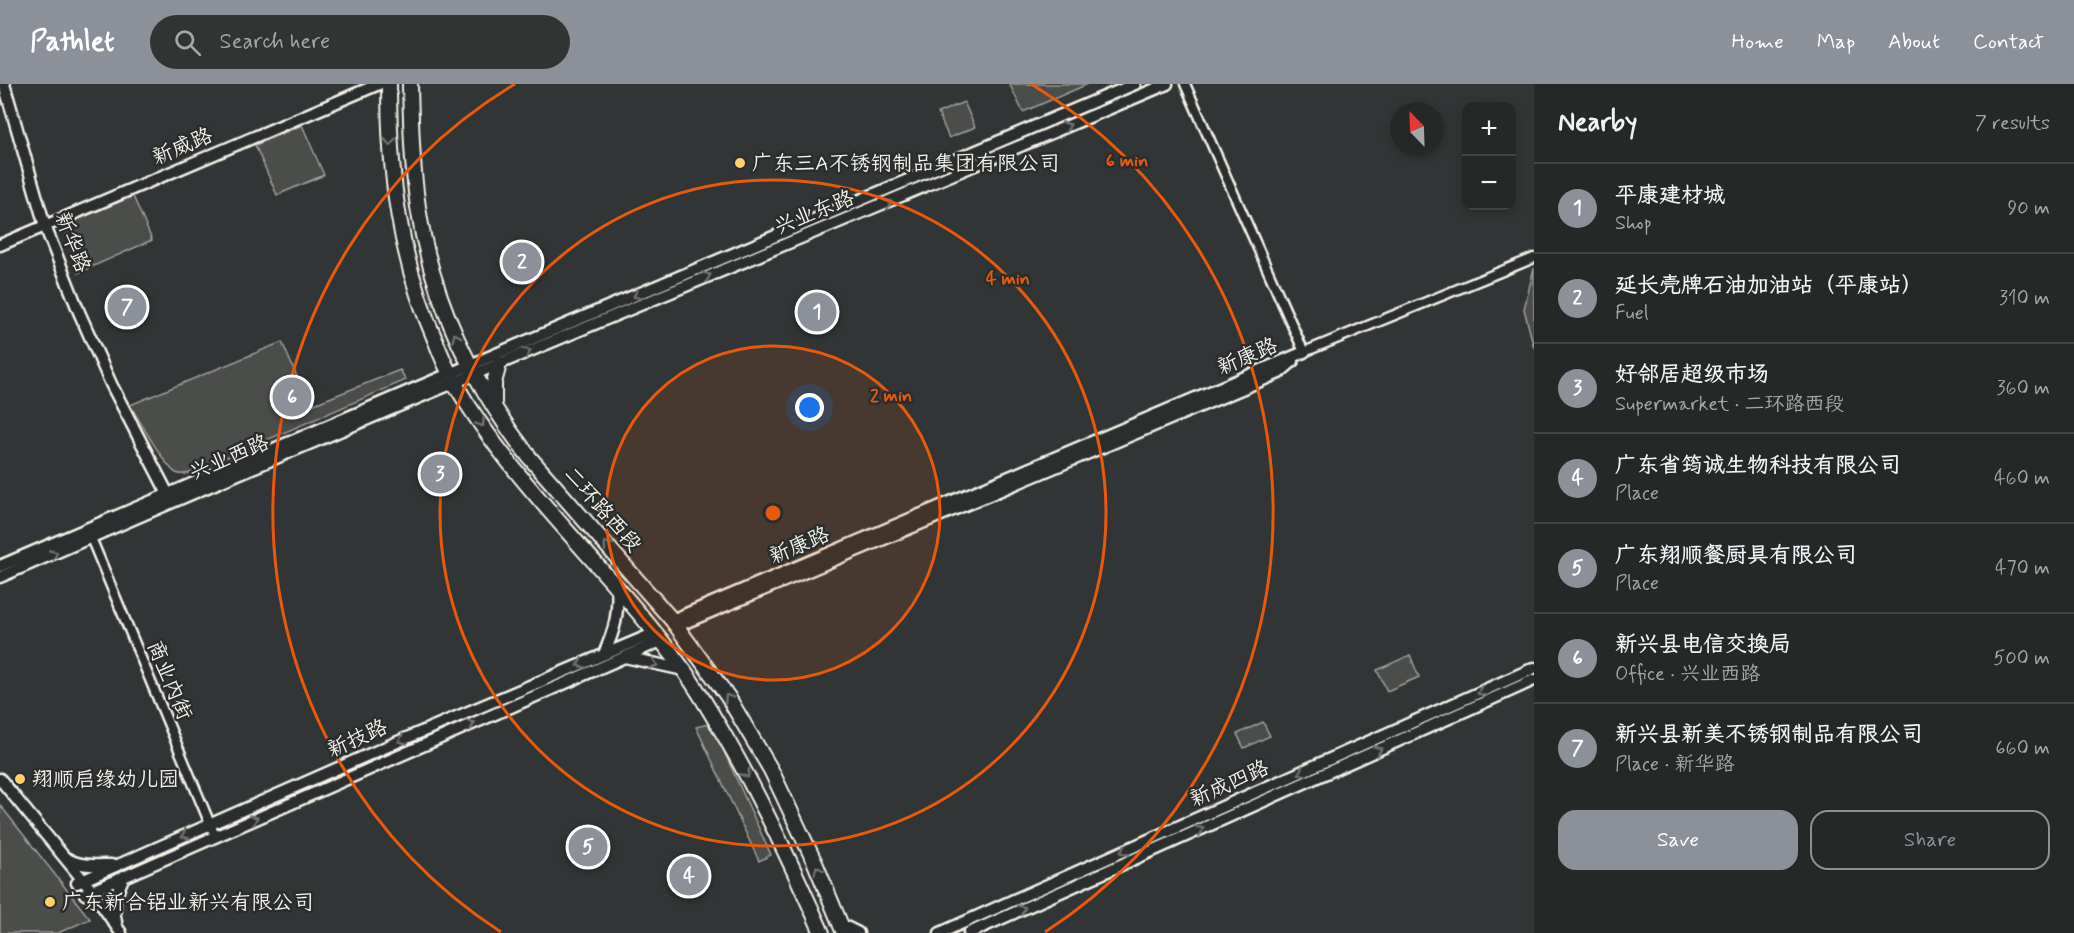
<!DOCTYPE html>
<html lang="en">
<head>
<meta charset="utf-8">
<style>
	:root { --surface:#262828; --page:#323434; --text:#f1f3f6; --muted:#a4a6a8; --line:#424445; --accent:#8c9099 }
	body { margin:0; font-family:Mynerve,"LXGW WenKai TC",sans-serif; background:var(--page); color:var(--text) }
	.controls { position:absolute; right:18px; top:18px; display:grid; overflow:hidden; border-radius:12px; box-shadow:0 3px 9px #0003 }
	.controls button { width:54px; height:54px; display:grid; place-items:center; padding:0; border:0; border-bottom:2px solid var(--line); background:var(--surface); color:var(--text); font:30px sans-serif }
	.compass { position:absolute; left:1390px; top:18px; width:54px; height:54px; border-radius:50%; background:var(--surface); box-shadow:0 3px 9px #0003; rotate:337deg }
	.you { position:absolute; left:810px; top:324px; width:21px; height:21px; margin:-15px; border:4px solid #fff; border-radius:50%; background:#1a73e8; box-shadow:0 0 0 9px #1a73e833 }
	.badge { display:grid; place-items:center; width:39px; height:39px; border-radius:50%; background:var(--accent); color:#fff; font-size:20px; font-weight:700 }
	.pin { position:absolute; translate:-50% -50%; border:3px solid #fff; box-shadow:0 2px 6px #0006 }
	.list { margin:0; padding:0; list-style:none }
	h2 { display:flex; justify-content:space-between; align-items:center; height:78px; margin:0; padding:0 24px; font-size:26px }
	h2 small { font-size:20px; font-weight:400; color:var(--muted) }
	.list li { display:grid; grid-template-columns:39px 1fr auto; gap:18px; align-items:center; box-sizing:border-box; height:90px; padding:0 24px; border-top:2px solid var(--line) }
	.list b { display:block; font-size:22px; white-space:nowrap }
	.list p { margin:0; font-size:20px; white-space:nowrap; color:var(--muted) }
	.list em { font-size:20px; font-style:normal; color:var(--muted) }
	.actions { display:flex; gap:12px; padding:18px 24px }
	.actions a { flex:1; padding:14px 0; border:2px solid var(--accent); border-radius:18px; text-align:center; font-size:21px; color:var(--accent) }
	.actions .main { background:var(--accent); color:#fff }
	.icon { flex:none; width:33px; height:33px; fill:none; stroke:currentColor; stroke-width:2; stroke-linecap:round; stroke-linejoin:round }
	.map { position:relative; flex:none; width:1534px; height:849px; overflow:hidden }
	header { display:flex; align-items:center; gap:36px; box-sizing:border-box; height:84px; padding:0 30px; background:var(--accent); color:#fff }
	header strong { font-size:28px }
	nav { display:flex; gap:33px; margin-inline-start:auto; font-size:21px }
	.search { width:420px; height:54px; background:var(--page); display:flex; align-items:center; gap:15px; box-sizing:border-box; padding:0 21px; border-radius:33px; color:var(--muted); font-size:22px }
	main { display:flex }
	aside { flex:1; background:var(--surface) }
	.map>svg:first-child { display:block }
</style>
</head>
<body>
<header>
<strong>Pathlet</strong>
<div class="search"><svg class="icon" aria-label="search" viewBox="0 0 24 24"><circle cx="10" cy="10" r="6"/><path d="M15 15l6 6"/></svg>Search here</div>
<nav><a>Home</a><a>Map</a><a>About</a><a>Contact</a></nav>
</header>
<main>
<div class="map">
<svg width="1534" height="849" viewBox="0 0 1534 849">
	<rect width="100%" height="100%" fill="#323535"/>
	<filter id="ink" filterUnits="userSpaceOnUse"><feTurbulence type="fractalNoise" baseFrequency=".0167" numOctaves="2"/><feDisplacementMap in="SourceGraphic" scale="12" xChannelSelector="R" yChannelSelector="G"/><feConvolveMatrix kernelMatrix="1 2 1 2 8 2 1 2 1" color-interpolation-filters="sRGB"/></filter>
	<g filter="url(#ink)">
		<!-- green -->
		<path fill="#4b4d4c" stroke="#a09f9a" stroke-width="1.5" d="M 1013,0 L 1088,0 L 1023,28 L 1010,1 Z
			M 964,18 L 975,43 L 949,54 L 938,29 Z
			M 302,41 L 324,91 L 277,111 L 255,61 Z
			M 133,112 L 152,156 L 78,189 L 65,144 L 72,138 Z
			M 1534,184 L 1534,264 L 1524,225 Z
			M 282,258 L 298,295 L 273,306 L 284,332 L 400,286 L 406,296 L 190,389 C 186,390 180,391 176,389 C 165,383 138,334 130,321 Z
			M 1410,571 L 1419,593 L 1387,607 L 1377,586 Z
			M 1263,638 L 1270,652 L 1244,664 L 1237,650 Z
			M 708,640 L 721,661 L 771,771 L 759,777 L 696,643 Z
			M 0,721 L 90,835 L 58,849 L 0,849 Z"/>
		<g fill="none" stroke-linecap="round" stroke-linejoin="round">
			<defs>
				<path id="minor" d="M 1185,0 L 1304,268 L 1534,174
					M 91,454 L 215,752"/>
				<path id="tertiary" d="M 4,0 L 45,142 L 79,228 L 111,300 L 171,416
					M 0,161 L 379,0
					M 0,482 L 449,290 L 1135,0
					M 0,493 C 387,323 779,165 1167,0
					M 672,536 L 1304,268
					M 677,542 L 1279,289 L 1293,277
					M 604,570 C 615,545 619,530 617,502
					M 625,573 L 684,586
					M 0,695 L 92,807 L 121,849
					M 66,774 C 79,783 96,781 111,781
					M 77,799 L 395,659 L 655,549
					M 85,810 L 661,557
					M 116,838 C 112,820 117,808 124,792
					M 840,840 L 858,849
					M 940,849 L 1534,584
					M 969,849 L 1534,596"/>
				<path id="primary" d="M 389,0 C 389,91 399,174 436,258 C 441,271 447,285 454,298 C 515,404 611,486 683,585 C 699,607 713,632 727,656 C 763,718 793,783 822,849
					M 410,0 C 411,41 412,83 418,123 C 432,218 472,299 530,374 L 672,536 L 728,613 L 771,686 L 815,779 L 844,849
					M 494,322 L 494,299 L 499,280"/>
			</defs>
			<!-- minor casing -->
			<use href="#minor" stroke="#f4f1e8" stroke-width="13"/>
			<!-- tertiary casing -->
			<use href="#tertiary" stroke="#f4f1e8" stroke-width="15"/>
			<!-- primary casing -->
			<use href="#primary" stroke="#f4f1e8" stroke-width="18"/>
			<!-- minor -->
			<use href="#minor" stroke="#2a2d2e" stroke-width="8"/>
			<!-- tertiary -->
			<use href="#tertiary" stroke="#2a2d2e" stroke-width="10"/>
			<!-- primary -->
			<use href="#primary" stroke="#2a2d2e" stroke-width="14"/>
		</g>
		<!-- one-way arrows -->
		<defs><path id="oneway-chevron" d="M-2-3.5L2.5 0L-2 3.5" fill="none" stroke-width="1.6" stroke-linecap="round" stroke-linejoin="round" transform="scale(1.5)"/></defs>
		<g stroke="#71726f">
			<use href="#oneway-chevron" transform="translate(1067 42) rotate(-23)"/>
			<use href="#oneway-chevron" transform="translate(390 58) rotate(88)"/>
			<use href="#oneway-chevron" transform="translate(888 119) rotate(-23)"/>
			<use href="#oneway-chevron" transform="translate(707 192) rotate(-23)"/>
			<use href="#oneway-chevron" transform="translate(637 211) rotate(157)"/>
			<use href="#oneway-chevron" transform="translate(456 253) rotate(-115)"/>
			<use href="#oneway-chevron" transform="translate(527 268) rotate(-23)"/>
			<use href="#oneway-chevron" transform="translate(481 339) rotate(56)"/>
			<use href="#oneway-chevron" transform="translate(607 461) rotate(-131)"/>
			<use href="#oneway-chevron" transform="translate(54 470) rotate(-23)"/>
			<use href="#oneway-chevron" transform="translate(581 580) rotate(157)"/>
			<use href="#oneway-chevron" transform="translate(654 580) rotate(17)"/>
			<use href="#oneway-chevron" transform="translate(1481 608) rotate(156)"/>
			<use href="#oneway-chevron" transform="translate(728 614) rotate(-123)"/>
			<use href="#oneway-chevron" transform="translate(471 640) rotate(-24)"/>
			<use href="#oneway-chevron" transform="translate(402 656) rotate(157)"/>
			<use href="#oneway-chevron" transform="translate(1378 666) rotate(-24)"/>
			<use href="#oneway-chevron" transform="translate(1302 688) rotate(156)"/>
			<use href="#oneway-chevron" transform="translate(746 690) rotate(60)"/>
			<use href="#oneway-chevron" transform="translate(254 735) rotate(-24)"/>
			<use href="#oneway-chevron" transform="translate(1200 746) rotate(-24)"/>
			<use href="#oneway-chevron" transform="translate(185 751) rotate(156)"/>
			<use href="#oneway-chevron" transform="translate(1124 767) rotate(156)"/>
			<use href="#oneway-chevron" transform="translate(818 786) rotate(-113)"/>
			<use href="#oneway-chevron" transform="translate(1022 825) rotate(-24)"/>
		</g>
	</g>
	<!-- distance rings -->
	<circle cx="773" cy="429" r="167" fill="#e8590c" fill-opacity=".12"/>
	<g fill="none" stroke="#e8590c" stroke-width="3">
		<circle cx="773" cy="429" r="167"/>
		<circle cx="773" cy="429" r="333"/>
		<path d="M501 848A500 500 0 0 1 515 0M1031 0A500 500 0 0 1 1045 848"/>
	</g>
	<!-- markers -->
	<g fill="#ffd166" stroke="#2a2d2e" stroke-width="2">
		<circle cx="740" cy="79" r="6"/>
		<circle cx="20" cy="695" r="6"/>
		<circle cx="50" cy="818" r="6"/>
	</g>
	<g text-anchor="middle" stroke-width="5" stroke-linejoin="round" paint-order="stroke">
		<!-- street labels -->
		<g font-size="21" fill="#f4f1e8" stroke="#2a2d2e">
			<text transform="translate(182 62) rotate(-23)" y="7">新威路</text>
			<text transform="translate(814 128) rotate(-22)" y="7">兴业东路</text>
			<text transform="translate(73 158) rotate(69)" y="7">新华路</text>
			<text transform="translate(1247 272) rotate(-23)" y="7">新康路</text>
			<text transform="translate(229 373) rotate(-23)" y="7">兴业西路</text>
			<text transform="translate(603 425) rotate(49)" y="7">二环路西段</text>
			<text transform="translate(799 461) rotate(-23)" y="7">新康路</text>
			<text transform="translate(170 596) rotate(67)" y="7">商业内街</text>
			<text transform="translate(357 654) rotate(-24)" y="7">新技路</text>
			<text transform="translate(1229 699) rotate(-24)" y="7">新成四路</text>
		</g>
		<!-- poi labels -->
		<g font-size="21" fill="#f4f1e8" stroke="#2a2d2e" text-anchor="start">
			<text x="752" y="86">广东三A不锈钢制品集团有限公司</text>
			<text x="32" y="702">翔顺启缘幼儿园</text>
			<text x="62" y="825">广东新合铝业新兴有限公司</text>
		</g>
	</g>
	<circle cx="773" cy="429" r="9" fill="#e8590c" stroke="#2a2d2e" stroke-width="3"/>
	<g font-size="18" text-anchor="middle" font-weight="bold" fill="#e8590c" stroke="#2a2d2e" stroke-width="5" stroke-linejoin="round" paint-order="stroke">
		<text x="1127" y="82">6 min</text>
		<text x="1008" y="200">4 min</text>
		<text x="891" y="317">2 min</text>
	</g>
</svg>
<div class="controls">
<button>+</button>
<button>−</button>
</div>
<svg class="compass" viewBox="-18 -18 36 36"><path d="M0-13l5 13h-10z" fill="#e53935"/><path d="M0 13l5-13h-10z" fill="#a4a6a8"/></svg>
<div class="you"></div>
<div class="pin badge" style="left:817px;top:228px">1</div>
<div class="pin badge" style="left:522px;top:178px">2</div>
<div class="pin badge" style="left:440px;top:390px">3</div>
<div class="pin badge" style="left:689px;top:792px">4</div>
<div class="pin badge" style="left:588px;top:763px">5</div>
<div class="pin badge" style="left:292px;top:313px">6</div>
<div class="pin badge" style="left:127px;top:223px">7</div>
</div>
<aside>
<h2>Nearby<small>7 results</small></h2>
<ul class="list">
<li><span class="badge">1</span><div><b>平康建材城</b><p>Shop</p></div><em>90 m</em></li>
<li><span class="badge">2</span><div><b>延长壳牌石油加油站（平康站）</b><p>Fuel</p></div><em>310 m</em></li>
<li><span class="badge">3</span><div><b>好邻居超级市场</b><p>Supermarket · 二环路西段</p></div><em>360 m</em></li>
<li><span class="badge">4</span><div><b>广东省筠诚生物科技有限公司</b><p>Place</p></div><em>460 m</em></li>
<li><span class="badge">5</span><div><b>广东翔顺餐厨具有限公司</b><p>Place</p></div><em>470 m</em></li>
<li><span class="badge">6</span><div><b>新兴县电信交换局</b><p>Office · 兴业西路</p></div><em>500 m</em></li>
<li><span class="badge">7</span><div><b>新兴县新美不锈钢制品有限公司</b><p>Place · 新华路</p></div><em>660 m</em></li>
</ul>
<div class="actions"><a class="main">Save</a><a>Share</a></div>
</aside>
</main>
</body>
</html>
